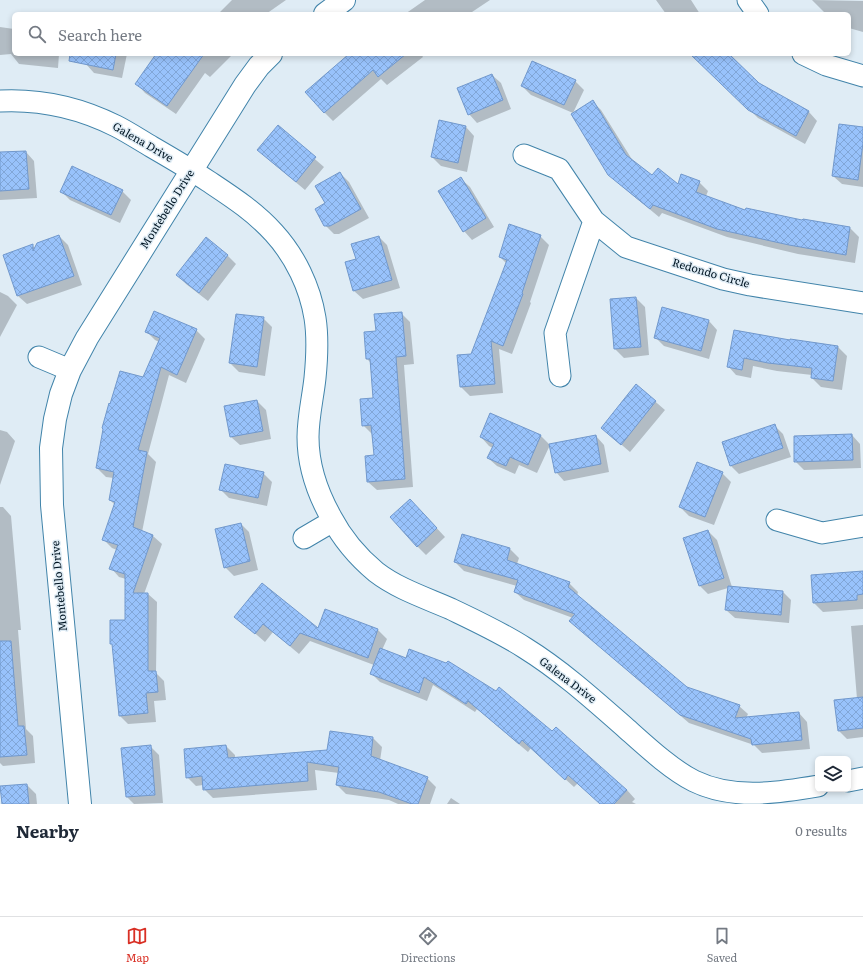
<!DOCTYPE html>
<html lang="en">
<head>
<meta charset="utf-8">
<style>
	:root { --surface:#fff; --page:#f6f6f7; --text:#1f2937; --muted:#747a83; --line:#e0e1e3; --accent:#d93025 }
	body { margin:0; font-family:Literata,serif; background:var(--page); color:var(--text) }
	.controls { position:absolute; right:12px; bottom:12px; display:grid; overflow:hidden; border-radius:6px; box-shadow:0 2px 6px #0003 }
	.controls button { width:36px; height:36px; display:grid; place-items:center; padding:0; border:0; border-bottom:1px solid var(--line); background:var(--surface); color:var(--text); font:20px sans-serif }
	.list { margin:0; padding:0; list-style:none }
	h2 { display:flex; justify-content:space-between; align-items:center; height:52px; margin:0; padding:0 16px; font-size:17px }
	h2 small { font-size:13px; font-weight:400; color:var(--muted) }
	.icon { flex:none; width:22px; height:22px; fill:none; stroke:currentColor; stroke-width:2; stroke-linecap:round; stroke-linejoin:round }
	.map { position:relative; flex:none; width:863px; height:804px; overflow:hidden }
	.search { position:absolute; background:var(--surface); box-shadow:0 2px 6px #0003; left:12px; right:12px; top:12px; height:44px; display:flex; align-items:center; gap:10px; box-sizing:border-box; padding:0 14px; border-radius:6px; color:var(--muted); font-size:15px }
	.sheet { height:112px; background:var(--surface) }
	nav { display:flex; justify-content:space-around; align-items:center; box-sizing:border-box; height:56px; border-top:1px solid var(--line); background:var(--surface); font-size:11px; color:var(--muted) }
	nav a { display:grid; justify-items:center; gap:2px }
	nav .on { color:var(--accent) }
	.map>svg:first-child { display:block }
</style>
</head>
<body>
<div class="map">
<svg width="863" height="804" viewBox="0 0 863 804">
	<defs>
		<pattern id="building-cross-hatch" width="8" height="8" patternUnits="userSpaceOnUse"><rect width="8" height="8" fill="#98c2fb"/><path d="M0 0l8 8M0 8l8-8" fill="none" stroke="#81a6d7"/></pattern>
	</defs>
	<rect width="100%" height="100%" fill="#dfecf5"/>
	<!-- shadow -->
	<path fill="#0003" d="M 232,0 L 286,0 L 266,14 L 218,14 Z
		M 425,0 L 490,0 L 469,14 L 405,14 Z
		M 656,0 L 691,0 L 700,14 L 666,14 Z
		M 812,0 L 863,1 L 863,32 L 849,28 L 849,14 L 826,14 Z
		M 0,27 L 14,29 L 14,54 L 59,54 L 58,68 L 19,64 L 11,54 L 0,55 Z
		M 64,54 L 127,54 L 122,78 L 94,73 L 86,64 L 87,59 Z
		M 157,54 L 233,54 L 210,77 L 205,73 L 176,114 L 145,93 L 137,84 Z
		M 353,54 L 421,54 L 423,57 L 387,85 L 381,79 L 333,121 L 324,112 Z
		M 692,54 L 727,54 L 758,84 L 809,112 L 817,121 L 805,144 L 758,118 Z
		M 492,75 L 501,83 L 511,109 L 477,123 L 469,114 Z
		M 575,81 L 584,90 L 573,113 L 531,95 L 522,86 Z
		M 593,102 L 601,110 L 633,161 L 652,177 L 678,185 L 699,182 L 708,191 L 706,196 L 746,212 L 850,228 L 859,237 L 855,263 L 798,254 L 727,237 L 662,213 L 659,217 L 618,183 Z
		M 278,127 L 324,167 L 305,190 L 268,159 Z
		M 466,127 L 474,136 L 467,172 L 441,166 L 432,157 Z
		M 863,128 L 863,187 L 842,184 L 833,176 Z
		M 26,152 L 34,161 L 37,198 L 0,200 L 0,153 Z
		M 340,173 L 349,182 L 369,218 L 339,234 L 334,234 L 325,225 L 326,203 Z
		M 461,179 L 470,187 L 494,227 L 472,240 L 464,231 Z
		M 61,191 L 122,191 L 131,200 L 120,223 L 70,200 Z
		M 59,236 L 68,245 L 82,285 L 27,304 L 18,296 L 4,256 L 32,245 L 35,248 Z
		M 540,236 L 549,245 L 530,302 L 531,303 L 512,354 L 499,349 L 503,393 L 470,396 L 461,387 L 507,264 L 500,257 Z
		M 379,237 L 387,245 L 400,288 L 363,299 L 354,291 L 357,259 Z
		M 206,239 L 228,256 L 236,264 L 208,301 L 186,284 L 178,275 Z
		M 0,292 L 8,296 L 17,305 L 0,337 Z
		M 636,298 L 645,307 L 649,355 L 624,358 L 615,349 Z
		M 401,313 L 410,322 L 414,364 L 404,365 L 413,487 L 377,490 L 368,482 L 375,456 L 372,434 L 363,425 L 374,399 L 371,363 L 367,359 L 377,332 Z
		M 263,318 L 272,327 L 265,376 L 239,372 L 230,363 Z
		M 709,321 L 717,330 L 709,359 L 664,346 L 655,337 Z
		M 196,330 L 205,339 L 186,383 L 169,375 L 148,454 L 156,462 L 142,532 L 153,536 L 162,544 L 144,594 L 148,594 L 157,602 L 156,673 L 164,681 L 166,700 L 154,701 L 156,722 L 128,724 L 120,716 L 113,645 L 111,643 L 126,621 L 126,579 L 119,577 L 111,568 L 117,550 L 112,548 L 103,539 L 115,505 L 110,500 L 114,478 L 106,477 L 97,468 L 111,405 L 144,379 L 159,342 L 155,340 L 146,331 Z
		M 735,331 L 790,341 L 838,347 L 847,356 L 842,390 L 821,387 L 812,378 L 812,375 L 777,371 L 753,366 L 751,378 L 736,375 L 728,366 Z
		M 636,385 L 665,410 L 630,452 L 602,428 Z
		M 257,401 L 266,410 L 271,439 L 240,445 L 231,437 Z
		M 491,414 L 541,436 L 550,445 L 537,473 L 519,465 L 515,474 L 497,466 L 488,458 L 493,448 L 489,446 L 481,437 Z
		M 774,425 L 783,434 L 791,457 L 739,474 L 730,465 Z
		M 0,430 L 7,432 L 15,441 L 0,485 Z
		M 852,435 L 860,444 L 861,468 L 804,470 L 795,461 Z
		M 596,436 L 604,445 L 609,472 L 564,481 L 556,472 Z
		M 263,473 L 272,482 L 267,506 L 229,498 L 220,489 Z
		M 722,473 L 731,482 L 714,525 L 689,516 L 680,507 Z
		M 0,507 L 3,507 L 11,516 L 21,630 L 18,630 L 26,729 L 33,736 L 35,763 L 3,766 L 0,763 Z
		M 419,509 L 445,537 L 426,555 L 417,546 Z
		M 241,524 L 249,532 L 258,570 L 234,576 L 225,567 Z
		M 708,531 L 717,540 L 732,587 L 783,592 L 791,600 L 789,623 L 735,618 L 726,610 L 728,588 L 708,594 L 699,585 Z
		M 463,536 L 510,549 L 519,558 L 517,564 L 569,583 L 578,592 L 577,596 L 687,688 L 739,706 L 748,714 L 746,718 L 799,713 L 807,722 L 810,749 L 762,753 L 754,745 L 689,723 L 579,629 L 573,618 L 524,600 L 515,592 L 517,586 L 464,571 L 455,562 Z
		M 863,572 L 863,609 L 823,612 L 814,603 L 812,576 Z
		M 325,610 L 378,630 L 387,639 L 382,650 L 552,733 L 627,790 L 635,799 L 632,802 L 636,804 L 601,804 L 578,783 L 574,787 L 531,748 L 528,752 L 477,709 L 475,712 L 433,685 L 427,701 L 380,682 L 371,673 L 374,665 L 310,641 L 299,654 L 273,632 L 265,642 L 236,617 L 318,630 Z
		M 863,625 L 863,737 L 847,739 L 839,731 L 857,699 L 851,626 Z
		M 331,732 L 373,738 L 382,747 L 380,761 L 427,778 L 436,787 L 430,804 L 398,804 L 389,800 L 346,794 L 337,785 L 339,773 L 315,770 L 317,790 L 213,798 L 204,789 L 203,785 L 196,786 L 187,777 L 226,746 L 235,755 L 235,759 L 328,751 Z
		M 150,746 L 159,755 L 163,803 L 134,804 L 127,797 L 122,749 Z
		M 27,785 L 36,794 L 37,804 L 3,804 Z
		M 451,798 L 460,804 L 447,804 Z"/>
	<!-- building -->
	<path fill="url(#building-cross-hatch)" stroke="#7198cc" d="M 70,54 L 116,54 L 113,70 L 69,61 Z
		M 156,54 L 204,54 L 167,106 L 135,84 Z
		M 349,54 L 406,54 L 378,77 L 373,70 L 324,113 L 305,92 Z
		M 690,54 L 729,54 L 759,83 L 809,111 L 796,136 L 748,110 Z
		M 532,61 L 576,80 L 564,105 L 521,86 Z
		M 492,74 L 503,100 L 468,115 L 457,88 Z
		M 593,100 L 626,155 L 652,175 L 658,168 L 678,184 L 681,174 L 700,181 L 696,192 L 745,210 L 746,208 L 802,220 L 803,219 L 850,227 L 846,255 L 789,245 L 717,229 L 653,205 L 650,209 L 608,175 L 571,114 Z
		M 439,120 L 466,126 L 458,163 L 431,157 Z
		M 839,124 L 863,127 L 863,143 L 858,180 L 832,176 Z
		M 278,125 L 316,157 L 296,182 L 257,150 Z
		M 26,151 L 29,189 L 0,191 L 0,152 Z
		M 72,166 L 123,190 L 111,215 L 60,192 Z
		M 340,172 L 361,209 L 330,226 L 324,226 L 315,209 L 325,203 L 315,186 Z
		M 461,177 L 486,218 L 463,232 L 438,191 Z
		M 509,224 L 541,235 L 522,293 L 523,294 L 503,346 L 491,341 L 495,384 L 460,387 L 457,355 L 471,354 L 507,260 L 499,257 Z
		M 59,235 L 74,276 L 17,296 L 3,255 L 33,244 L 33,251 L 37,243 Z
		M 379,236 L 392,280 L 353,291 L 345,262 L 356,259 L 351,244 Z
		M 206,237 L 228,255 L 199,293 L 176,275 Z
		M 636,297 L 641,347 L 614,349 L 610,299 Z
		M 662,307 L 709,320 L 701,351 L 654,338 Z
		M 154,311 L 197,329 L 177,375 L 161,367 L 138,450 L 147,452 L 133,527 L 153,535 L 133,593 L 148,593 L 148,671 L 156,671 L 158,692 L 146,693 L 148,713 L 119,716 L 112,644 L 110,644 L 110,620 L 125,620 L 125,574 L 109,569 L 118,545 L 102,540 L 115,502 L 109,500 L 114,472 L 96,468 L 103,429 L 102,428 L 109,403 L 110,404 L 120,371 L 143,377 L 160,338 L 145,332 Z
		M 402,312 L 406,356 L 396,357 L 405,479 L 367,482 L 365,456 L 374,455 L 371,425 L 362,426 L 360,399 L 373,398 L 370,359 L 366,359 L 364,332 L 376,331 L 374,314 Z
		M 236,314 L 264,317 L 257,367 L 229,363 Z
		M 734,330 L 790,340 L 790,339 L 838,346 L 833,381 L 811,378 L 812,368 L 768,363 L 744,358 L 742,370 L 727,367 Z
		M 636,384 L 656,401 L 621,445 L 601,428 Z
		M 257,400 L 263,431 L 230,437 L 224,406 Z
		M 490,413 L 541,435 L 528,465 L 510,457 L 506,466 L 487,458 L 494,444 L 480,437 Z
		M 775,424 L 783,448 L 730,466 L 722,442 Z
		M 852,434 L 853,460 L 794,462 L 794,436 Z
		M 596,435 L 601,464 L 555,473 L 549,444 Z
		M 697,462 L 723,472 L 705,517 L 679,507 Z
		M 225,464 L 264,472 L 258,498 L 219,490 Z
		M 410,499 L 437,528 L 417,547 L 390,517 Z
		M 241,523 L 250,561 L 224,568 L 215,529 Z
		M 708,530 L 724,578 L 699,586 L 683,538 Z
		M 462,534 L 510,548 L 507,560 L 570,582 L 568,587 L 687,687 L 740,705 L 735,718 L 799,712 L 802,740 L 752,745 L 751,739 L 680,715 L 569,621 L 575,614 L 514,592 L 518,580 L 454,562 Z
		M 863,571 L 863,594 L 857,595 L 857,600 L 813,603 L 811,575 Z
		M 262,583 L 318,628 L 325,609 L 378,629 L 368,658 L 300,633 L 290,646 L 263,624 L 255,634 L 234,617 Z
		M 728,586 L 783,591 L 781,615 L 725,610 Z
		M 0,641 L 11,641 L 18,726 L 24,726 L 27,755 L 0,757 Z
		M 380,648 L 406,658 L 409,649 L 446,663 L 448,661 L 496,691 L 499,687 L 552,731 L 556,727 L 627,790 L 614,804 L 600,804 L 568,775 L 565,780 L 522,740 L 519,744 L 468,701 L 466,704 L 424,677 L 419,693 L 370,674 Z
		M 863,697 L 863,728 L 838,731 L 834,700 Z
		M 330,731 L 373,737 L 371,756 L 428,777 L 418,804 L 412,804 L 379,792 L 336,785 L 339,767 L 307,762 L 308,781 L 203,790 L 202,776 L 186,778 L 184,749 L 226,745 L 228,758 L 327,750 Z
		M 151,745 L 155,795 L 126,797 L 121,748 Z
		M 27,784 L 29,804 L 2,804 L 0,786 Z"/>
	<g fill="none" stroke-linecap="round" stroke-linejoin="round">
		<defs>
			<path id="minor" d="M 748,0 L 758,14
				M 803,54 L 826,65 L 863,76
				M 0,101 C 40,99 80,108 116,126 C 128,132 140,140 152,147 C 171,158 190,169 208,181 C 232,197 254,211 274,233 C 295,256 310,287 315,318 C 318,337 317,358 315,378 C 313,397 308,417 308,437 C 308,465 317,492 331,517 C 342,538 358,557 376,572 C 398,589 426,598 451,609 C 476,621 502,633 525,648 C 562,671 595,701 628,730 C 647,747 672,770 694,781 C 733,800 777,793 818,786
				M 524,155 L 559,169 L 594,221 L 626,247 L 723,279 L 750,285 L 863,303
				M 39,357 L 70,370
				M 560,376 L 555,333 L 594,221
				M 777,520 L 822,533 L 863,526
				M 304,538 L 333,521
				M 848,781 L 863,778"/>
			<path id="tertiary" d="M 325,14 L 344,0
				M 80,804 L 52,505 L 51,448 L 55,419 L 61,394 L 70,370 L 87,338 L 245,85 L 259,66 L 271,54"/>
		</defs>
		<!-- minor casing -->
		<use href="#minor" stroke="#4184aa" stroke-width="23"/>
		<!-- tertiary casing -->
		<use href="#tertiary" stroke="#4184aa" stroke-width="24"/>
		<!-- minor -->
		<use href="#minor" stroke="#fff" stroke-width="21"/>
		<!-- tertiary -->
		<use href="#tertiary" stroke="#fff" stroke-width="22"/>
	</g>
	<g text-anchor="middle" stroke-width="3" stroke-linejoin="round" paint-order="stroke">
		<!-- street labels -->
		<g font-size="11" fill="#001523" stroke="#dfecf5">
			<text transform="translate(143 142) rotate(30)" y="4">Galena Drive</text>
			<text transform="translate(167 209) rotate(-58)" y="4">Montebello Drive</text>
			<text transform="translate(711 273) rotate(16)" y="4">Redondo Circle</text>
			<text transform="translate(59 586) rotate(-95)" y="4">Montebello Drive</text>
			<text transform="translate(568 680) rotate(37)" y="4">Galena Drive</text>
		</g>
	</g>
</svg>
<div class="controls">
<button><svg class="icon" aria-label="layers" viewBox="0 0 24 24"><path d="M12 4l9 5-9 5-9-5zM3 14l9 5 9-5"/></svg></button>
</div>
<div class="search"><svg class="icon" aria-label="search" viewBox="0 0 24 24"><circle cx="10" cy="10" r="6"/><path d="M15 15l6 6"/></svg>Search here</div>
</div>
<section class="sheet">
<h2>Nearby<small>0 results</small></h2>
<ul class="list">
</ul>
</section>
<nav>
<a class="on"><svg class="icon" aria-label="map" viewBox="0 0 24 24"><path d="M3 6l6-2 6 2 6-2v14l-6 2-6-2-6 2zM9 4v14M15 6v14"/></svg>Map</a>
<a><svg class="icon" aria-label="directions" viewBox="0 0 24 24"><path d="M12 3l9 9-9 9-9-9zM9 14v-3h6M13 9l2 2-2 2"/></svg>Directions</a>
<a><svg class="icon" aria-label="saved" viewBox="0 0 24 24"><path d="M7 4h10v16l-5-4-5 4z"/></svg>Saved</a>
</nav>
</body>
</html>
